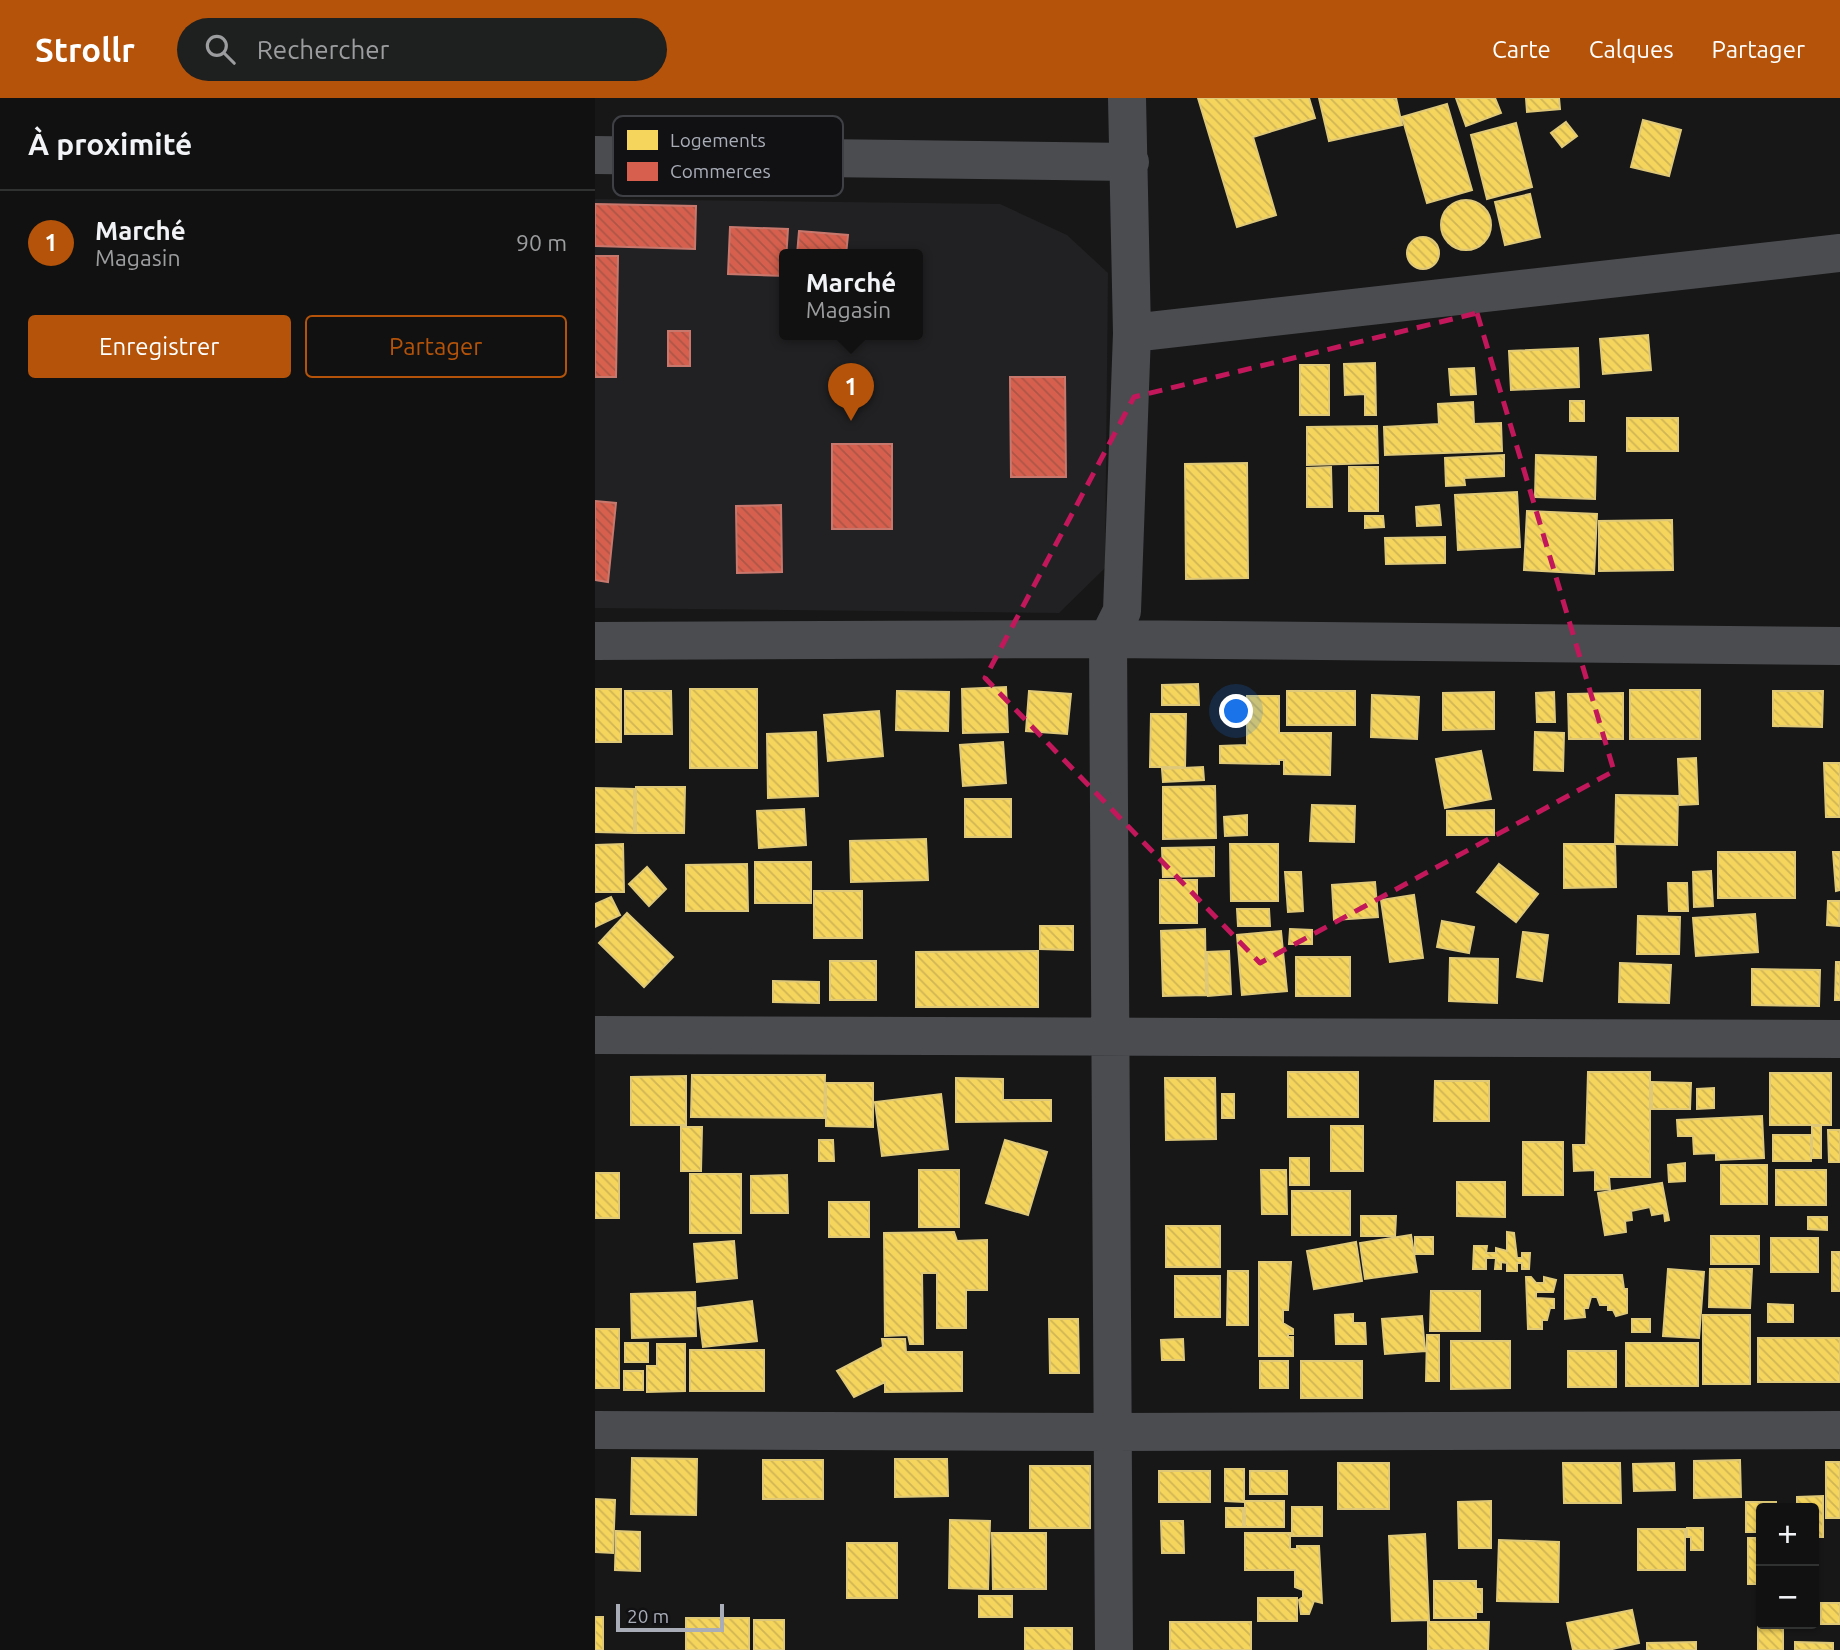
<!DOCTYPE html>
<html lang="fr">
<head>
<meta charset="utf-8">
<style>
	:root { --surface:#111; --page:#1e1f1f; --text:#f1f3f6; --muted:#9c9d9f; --line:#303131; --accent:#b45309 }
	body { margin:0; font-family:Ubuntu,sans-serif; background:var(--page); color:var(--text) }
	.controls { position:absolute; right:21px; bottom:21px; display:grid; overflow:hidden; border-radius:7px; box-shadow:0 2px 5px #0004 }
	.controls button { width:63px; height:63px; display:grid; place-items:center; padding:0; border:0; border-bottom:2px solid var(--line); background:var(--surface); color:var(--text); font:35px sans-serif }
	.scale { position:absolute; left:21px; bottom:18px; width:108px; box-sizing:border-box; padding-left:7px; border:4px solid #a8adb8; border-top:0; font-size:19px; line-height:24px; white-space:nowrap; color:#a8adb8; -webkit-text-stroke:5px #111113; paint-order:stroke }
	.you { position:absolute; left:642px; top:614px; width:24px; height:24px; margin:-18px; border:5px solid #fff; border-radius:50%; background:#1a73e8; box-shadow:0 0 0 10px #1a73e833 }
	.badge { display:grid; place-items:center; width:46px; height:46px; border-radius:50%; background:var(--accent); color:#fff; font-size:23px; font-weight:700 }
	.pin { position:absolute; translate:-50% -58px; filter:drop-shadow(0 2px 4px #0008) }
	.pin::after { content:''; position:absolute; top:37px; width:24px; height:21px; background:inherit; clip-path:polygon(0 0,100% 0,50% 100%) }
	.popup { position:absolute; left:184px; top:151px; width:144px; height:91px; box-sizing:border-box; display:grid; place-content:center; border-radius:7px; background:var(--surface); filter:drop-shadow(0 2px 5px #0005); font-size:23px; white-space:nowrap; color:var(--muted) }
	.popup b { font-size:26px; color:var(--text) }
	.popup::after { content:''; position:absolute; left:50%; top:100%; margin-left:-14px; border:14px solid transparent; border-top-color:var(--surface) }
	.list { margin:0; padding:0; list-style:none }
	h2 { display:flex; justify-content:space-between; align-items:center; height:91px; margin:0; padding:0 28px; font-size:30px }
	h2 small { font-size:23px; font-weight:400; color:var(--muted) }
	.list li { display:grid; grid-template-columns:46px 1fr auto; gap:21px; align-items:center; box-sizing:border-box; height:105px; padding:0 28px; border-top:2px solid var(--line) }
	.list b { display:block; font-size:26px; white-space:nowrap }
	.list p { margin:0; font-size:23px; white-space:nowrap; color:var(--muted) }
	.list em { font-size:23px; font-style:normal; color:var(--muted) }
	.actions { display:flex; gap:14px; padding:21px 28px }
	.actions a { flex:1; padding:16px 0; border:2px solid var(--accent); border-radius:7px; text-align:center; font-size:24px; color:var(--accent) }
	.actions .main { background:var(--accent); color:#fff }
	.icon { flex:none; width:38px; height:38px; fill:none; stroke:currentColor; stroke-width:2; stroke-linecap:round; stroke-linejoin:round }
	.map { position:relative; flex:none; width:1245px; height:1552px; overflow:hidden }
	header { display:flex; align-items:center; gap:42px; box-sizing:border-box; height:98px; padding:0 35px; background:var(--accent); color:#fff }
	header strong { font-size:33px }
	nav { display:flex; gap:38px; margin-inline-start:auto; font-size:24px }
	.search { width:490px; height:63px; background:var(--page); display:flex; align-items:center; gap:18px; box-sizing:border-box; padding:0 24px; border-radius:38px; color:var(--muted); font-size:26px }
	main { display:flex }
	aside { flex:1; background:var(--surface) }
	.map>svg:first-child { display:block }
</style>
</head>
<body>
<header>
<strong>Strollr</strong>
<div class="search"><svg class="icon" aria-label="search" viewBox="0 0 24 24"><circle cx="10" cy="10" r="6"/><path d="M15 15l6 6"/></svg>Rechercher</div>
<nav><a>Carte</a><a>Calques</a><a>Partager</a></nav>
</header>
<main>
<aside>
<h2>À proximité<small></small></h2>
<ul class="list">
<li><span class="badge">1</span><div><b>Marché</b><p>Magasin</p></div><em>90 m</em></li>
</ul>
<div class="actions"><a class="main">Enregistrer</a><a>Partager</a></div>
</aside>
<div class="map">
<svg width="1245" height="1552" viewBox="0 0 1245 1552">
	<defs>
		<pattern id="homes-back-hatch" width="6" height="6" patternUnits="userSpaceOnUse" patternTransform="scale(1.75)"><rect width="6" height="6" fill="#f6d55c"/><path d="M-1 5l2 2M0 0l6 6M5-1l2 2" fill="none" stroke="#cfb555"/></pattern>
		<pattern id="shops-back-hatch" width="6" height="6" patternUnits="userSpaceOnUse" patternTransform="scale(1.75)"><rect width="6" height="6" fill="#d6604d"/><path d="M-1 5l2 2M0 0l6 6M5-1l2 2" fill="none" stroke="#ad5548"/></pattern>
	</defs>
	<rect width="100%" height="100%" fill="#171717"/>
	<!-- built -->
	<path fill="#212123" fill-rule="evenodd" d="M 0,101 L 405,106 L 472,137 L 513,175 L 510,470 L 464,515 L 0,510 ZM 190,157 L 322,157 L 322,237 L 190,237 Z"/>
	<!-- homes -->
	<path fill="url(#homes-back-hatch)" stroke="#dfc978" stroke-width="2" d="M 603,0 L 714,0 L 720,20 L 658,39 L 681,117 L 642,129 Z
		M 724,0 L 801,0 L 807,27 L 734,43 Z
		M 861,0 L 900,0 L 906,15 L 871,28 Z
		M 931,0 L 964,0 L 965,11 L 932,14 Z
		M 852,6 L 877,92 L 832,105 L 807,19 Z
		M 1048,22 L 1086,32 L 1074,78 L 1036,69 Z
		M 971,24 L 982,38 L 967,49 L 956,35 Z
		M 921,25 L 937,89 L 892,101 L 876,37 Z
		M 935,96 L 945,139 L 910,147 L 900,104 Z
		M846 127a25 25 0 1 1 50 0a25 25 0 1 1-50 0Z
		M812 155a16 16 0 1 1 32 0a16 16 0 1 1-32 0Z
		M 1053,237 L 1056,272 L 1008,276 L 1005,241 Z
		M 983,250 L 984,289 L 916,292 L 914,253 Z
		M 780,265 L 781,317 L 770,317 L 770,296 L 750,297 L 749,266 Z
		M 705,267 L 734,267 L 734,317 L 705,317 Z
		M 879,270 L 881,296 L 856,297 L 854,271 Z
		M 975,303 L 989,303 L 989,323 L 975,323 Z
		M 878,304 L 879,326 L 906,325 L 907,353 L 790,357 L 789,329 L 844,326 L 843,306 Z
		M 1032,320 L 1083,320 L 1083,353 L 1032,353 Z
		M 782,328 L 783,365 L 712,367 L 712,329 Z
		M 909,357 L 909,378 L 869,380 L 870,387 L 851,388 L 850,360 Z
		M 941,357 L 1001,359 L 1000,401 L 940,399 Z
		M 652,365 L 653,480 L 591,481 L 590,366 Z
		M 736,369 L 737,409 L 712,409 L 712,370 Z
		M 754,369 L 783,369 L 783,413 L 754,413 Z
		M 922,394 L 925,449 L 863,452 L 860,397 Z
		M 844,407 L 846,427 L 822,428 L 821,409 Z
		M 932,413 L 1002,416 L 999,476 L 929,472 Z
		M 770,418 L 788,418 L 789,429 L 770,430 Z
		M 1077,422 L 1078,472 L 1004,473 L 1004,423 Z
		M 850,439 L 850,465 L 791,466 L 790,440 Z
		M 603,586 L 604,607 L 567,607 L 567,587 Z
		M 411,589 L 413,634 L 368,635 L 367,591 Z
		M 0,591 L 26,591 L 26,644 L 0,644 Z
		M 95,591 L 162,591 L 162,670 L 95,670 Z
		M 1035,592 L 1105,592 L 1105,641 L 1035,641 Z
		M 30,593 L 76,593 L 77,636 L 30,636 Z
		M 302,593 L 354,594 L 353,633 L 301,632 Z
		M 434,593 L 476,596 L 472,636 L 431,633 Z
		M 692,593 L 760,593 L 760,627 L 692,627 Z
		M 1178,593 L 1228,593 L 1227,629 L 1178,628 Z
		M 899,594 L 899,631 L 848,632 L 848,595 Z
		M 959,594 L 960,624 L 942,624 L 941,595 Z
		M 1028,595 L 1028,641 L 974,641 L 973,596 Z
		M 777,597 L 824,599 L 822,641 L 776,639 Z
		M 652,598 L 684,598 L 684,635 L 736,635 L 735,677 L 689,676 L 689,662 L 684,662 L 684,666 L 625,665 L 625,648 L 652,647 Z
		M 284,613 L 288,658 L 233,663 L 229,617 Z
		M 556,616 L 591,616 L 590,669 L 555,669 Z
		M 221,634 L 223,698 L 173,700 L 172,636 Z
		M 940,634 L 969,635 L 968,673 L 939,672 Z
		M 408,644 L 411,685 L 368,688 L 365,647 Z
		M 886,653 L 896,701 L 850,710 L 841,661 Z
		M 1101,660 L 1103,706 L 1085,707 L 1083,661 Z
		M 1229,665 L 1245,665 L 1245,719 L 1231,719 Z
		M 608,669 L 609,682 L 568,684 L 567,671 Z
		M 620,688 L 621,740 L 568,741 L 568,689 Z
		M 41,689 L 90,689 L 89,735 L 41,735 Z
		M 0,690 L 39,691 L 39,735 L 0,734 Z
		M 1021,697 L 1083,698 L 1082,747 L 1020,746 Z
		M 370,701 L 416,701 L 416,739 L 370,739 Z
		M 717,707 L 760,708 L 759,744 L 715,743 Z
		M 209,711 L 211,747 L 164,750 L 162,713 Z
		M 899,712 L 899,737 L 852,737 L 852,713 Z
		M 652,717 L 652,737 L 630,738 L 629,719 Z
		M 331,741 L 333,782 L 256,784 L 255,743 Z
		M 28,746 L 29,794 L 0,794 L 0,747 Z
		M 635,746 L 683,746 L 683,803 L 636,803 Z
		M 969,746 L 1020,746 L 1021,789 L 969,790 Z
		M 619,749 L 619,778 L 568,779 L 567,750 Z
		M 1123,754 L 1200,754 L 1200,800 L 1123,800 Z
		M 1238,754 L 1245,754 L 1245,792 L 1241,793 Z
		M 160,764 L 216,764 L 216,805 L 160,805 Z
		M 152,766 L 153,813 L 91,813 L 91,767 Z
		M 904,766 L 943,796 L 921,824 L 882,794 Z
		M 52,769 L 71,791 L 54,808 L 34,786 Z
		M 1116,773 L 1118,808 L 1099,809 L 1098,774 Z
		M 690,774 L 706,774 L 708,813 L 693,814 Z
		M 565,782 L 602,782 L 602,825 L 565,825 Z
		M 780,784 L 783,819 L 739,822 L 737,787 Z
		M 1073,785 L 1092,785 L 1093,813 L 1074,813 Z
		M 219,793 L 267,793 L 267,840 L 219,840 Z
		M 819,797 L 828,860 L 795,864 L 786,802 Z
		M 16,799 L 25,817 L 0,829 L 0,806 Z
		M 1233,803 L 1245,803 L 1244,828 L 1232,827 Z
		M 642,811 L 674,811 L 675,828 L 643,828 Z
		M 32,815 L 78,859 L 49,889 L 4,845 Z
		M 1160,816 L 1163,854 L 1101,858 L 1098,820 Z
		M 1043,818 L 1085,819 L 1084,856 L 1042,856 Z
		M 847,823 L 879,829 L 874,855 L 842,849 Z
		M 445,828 L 478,828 L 478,852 L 445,851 Z
		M 610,831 L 611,897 L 568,898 L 566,833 Z
		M 695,831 L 717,832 L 717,846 L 694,846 Z
		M 686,833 L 692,893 L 647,897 L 642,837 Z
		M 928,834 L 953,837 L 947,883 L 922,879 Z
		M 443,853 L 443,909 L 321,909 L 321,854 Z
		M 634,853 L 636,896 L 613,898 L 612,854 Z
		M 701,859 L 755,859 L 755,898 L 701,898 Z
		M 855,860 L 903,861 L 902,905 L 854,903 Z
		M 235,863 L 281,863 L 281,902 L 235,902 Z
		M 1241,864 L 1245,864 L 1245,902 L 1240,902 Z
		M 1025,865 L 1076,867 L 1074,905 L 1024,904 Z
		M 1157,871 L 1225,872 L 1224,908 L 1157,907 Z
		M 178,883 L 224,884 L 224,905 L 178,904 Z
		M 693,974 L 763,974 L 763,1019 L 693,1019 Z
		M 993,974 L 1055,974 L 1055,1079 L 1014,1079 L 1015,1091 L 1000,1092 L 1000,1072 L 979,1073 L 978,1047 L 991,1047 Z
		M 1175,975 L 1236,975 L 1236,1027 L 1175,1027 Z
		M 97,977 L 230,977 L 229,1020 L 96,1019 Z
		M 91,978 L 91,1027 L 36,1027 L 36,979 Z
		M 361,980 L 408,981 L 408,1002 L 456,1002 L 456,1023 L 361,1024 Z
		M 570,980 L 620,980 L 621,1041 L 571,1042 Z
		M 840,983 L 894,983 L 894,1023 L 839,1023 Z
		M 1057,984 L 1096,985 L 1095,1011 L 1057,1011 Z
		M 231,985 L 278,985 L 278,1029 L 231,1028 Z
		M 1119,990 L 1119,1010 L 1102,1011 L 1102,991 Z
		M 346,996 L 353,1051 L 287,1058 L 280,1004 Z
		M 627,996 L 639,996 L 639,1020 L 627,1020 Z
		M 1167,1018 L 1169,1060 L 1121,1062 L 1121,1055 L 1099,1056 L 1098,1038 L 1083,1038 L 1082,1022 Z
		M 736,1028 L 768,1028 L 768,1073 L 736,1073 Z
		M 1217,1028 L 1226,1028 L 1226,1060 L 1217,1060 Z
		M 86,1029 L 107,1029 L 106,1073 L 86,1073 Z
		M 1233,1032 L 1245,1032 L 1245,1064 L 1234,1064 Z
		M 1178,1037 L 1216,1037 L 1216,1063 L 1178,1063 Z
		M 224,1042 L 238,1042 L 239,1063 L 224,1063 Z
		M 410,1042 L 452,1054 L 433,1117 L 391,1105 Z
		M 928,1044 L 968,1044 L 968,1097 L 928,1097 Z
		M 695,1060 L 714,1060 L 714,1087 L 695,1087 Z
		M 1090,1065 L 1090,1083 L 1074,1084 L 1073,1067 Z
		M 1126,1067 L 1172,1067 L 1172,1106 L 1126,1106 Z
		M 324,1072 L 364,1072 L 364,1129 L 324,1129 Z
		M 666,1072 L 691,1072 L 692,1116 L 667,1116 Z
		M 1181,1072 L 1231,1072 L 1231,1107 L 1181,1107 Z
		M 0,1075 L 24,1075 L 24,1120 L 0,1120 Z
		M 95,1076 L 146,1076 L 146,1135 L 95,1135 Z
		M 192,1077 L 193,1115 L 156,1115 L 156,1078 Z
		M 862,1084 L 910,1084 L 910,1119 L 862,1118 Z
		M 1067,1085 L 1074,1122 L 1070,1123 L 1069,1115 L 1057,1117 L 1055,1109 L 1036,1113 L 1037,1122 L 1030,1123 L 1031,1134 L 1010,1137 L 1003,1095 Z
		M 697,1093 L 755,1093 L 755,1137 L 697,1137 Z
		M 234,1104 L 274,1104 L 274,1139 L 234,1139 Z
		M 766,1118 L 801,1118 L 800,1138 L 766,1138 Z
		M 1213,1119 L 1232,1119 L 1232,1132 L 1213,1131 Z
		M 571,1128 L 625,1128 L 625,1169 L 571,1169 Z
		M 359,1134 L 362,1143 L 392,1142 L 392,1192 L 371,1192 L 371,1230 L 342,1230 L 342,1175 L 327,1175 L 328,1246 L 315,1246 L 313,1237 L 290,1238 L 289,1135 Z
		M 912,1134 L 919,1135 L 922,1160 L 927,1160 L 927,1155 L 935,1155 L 934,1171 L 927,1171 L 927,1165 L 922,1165 L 922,1173 L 912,1173 L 912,1165 L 906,1164 L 906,1171 L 900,1171 L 901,1160 L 891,1160 L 891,1171 L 878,1171 L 879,1148 L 892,1148 L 891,1155 L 901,1155 L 901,1150 L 912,1153 Z
		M 816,1137 L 822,1174 L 770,1181 L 765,1145 Z
		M 1116,1138 L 1164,1138 L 1164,1166 L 1116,1166 Z
		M 820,1139 L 838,1139 L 838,1156 L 820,1156 Z
		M 1176,1140 L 1223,1140 L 1223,1174 L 1176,1174 Z
		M 139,1143 L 142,1180 L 102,1184 L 99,1146 Z
		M 761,1144 L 767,1183 L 719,1191 L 712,1153 Z
		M 1237,1154 L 1245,1154 L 1245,1193 L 1237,1193 Z
		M 664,1164 L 696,1164 L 693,1212 L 688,1212 L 688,1225 L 698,1231 L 698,1236 L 693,1236 L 693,1239 L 698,1239 L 698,1258 L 664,1258 Z
		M 1073,1171 L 1109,1174 L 1104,1240 L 1068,1238 Z
		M 1115,1171 L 1157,1171 L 1155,1210 L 1114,1209 Z
		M 633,1173 L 653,1173 L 653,1227 L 632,1227 Z
		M 970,1177 L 1027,1177 L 1029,1191 L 1032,1191 L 1032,1215 L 1021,1218 L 1018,1212 L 1013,1212 L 1013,1207 L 1005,1207 L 1002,1199 L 996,1199 L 993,1210 L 989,1210 L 990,1219 L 970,1221 Z
		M 580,1178 L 625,1178 L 625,1219 L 580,1219 Z
		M 931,1179 L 936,1179 L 941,1185 L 949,1185 L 949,1179 L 961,1182 L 958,1194 L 941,1194 L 941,1200 L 959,1201 L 959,1210 L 955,1210 L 952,1222 L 947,1222 L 947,1231 L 933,1231 Z
		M 836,1193 L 885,1193 L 885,1233 L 835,1233 Z
		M 100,1194 L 101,1238 L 37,1240 L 36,1196 Z
		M 157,1203 L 162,1243 L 108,1249 L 103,1210 Z
		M 1173,1206 L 1198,1207 L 1198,1224 L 1173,1224 Z
		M 758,1216 L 758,1225 L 770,1225 L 771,1246 L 741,1246 L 740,1217 Z
		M 1108,1217 L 1155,1217 L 1155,1286 L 1108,1286 Z
		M 827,1218 L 830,1253 L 790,1256 L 787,1221 Z
		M 454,1221 L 483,1221 L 484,1275 L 455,1275 Z
		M 1037,1221 L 1055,1221 L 1055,1234 L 1037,1234 Z
		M 0,1231 L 24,1231 L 24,1290 L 0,1290 Z
		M 832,1237 L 844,1237 L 844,1283 L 831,1283 Z
		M 1163,1240 L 1245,1240 L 1245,1284 L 1163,1284 Z
		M 287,1241 L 310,1241 L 311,1254 L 367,1254 L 367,1293 L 290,1294 L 290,1284 L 259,1299 L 242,1273 L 288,1249 Z
		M 588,1241 L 589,1262 L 567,1262 L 566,1242 Z
		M 856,1243 L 915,1243 L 915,1290 L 856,1291 Z
		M 30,1245 L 53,1245 L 53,1264 L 30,1264 Z
		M 1031,1245 L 1103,1245 L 1103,1288 L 1031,1288 Z
		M 62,1246 L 90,1246 L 90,1293 L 52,1294 L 52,1268 L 62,1268 Z
		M 95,1252 L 169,1252 L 169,1293 L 95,1293 Z
		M 973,1253 L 1021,1253 L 1021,1289 L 973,1289 Z
		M 665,1263 L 693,1263 L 693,1290 L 665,1290 Z
		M 706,1263 L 767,1263 L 767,1300 L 706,1300 Z
		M 29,1273 L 48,1273 L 48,1292 L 29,1292 Z
		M 37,1360 L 102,1361 L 101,1417 L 36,1416 Z
		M 300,1361 L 352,1361 L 353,1398 L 300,1399 Z
		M 168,1362 L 228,1362 L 228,1401 L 168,1401 Z
		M 1145,1362 L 1146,1399 L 1099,1400 L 1099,1363 Z
		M 1231,1364 L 1245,1364 L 1245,1420 L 1231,1420 Z
		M 743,1365 L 794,1365 L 794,1411 L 743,1411 Z
		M 968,1365 L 1025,1365 L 1026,1405 L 969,1405 Z
		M 1079,1365 L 1080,1392 L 1039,1393 L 1038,1366 Z
		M 435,1368 L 495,1368 L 495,1430 L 435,1430 Z
		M 630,1371 L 649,1371 L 649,1404 L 630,1403 Z
		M 564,1373 L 615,1373 L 615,1404 L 564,1404 Z
		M 655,1373 L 692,1373 L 692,1396 L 655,1396 Z
		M 1228,1398 L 1228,1439 L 1219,1439 L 1219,1410 L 1202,1410 L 1202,1399 Z
		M 0,1401 L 20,1402 L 18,1455 L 0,1454 Z
		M 650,1403 L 689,1403 L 689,1429 L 650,1429 Z
		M 896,1403 L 896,1450 L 864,1450 L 863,1404 Z
		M 1151,1404 L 1181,1404 L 1181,1410 L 1166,1410 L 1166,1434 L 1151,1434 Z
		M 697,1409 L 727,1409 L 727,1438 L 697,1438 Z
		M 631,1410 L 648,1410 L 648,1429 L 631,1429 Z
		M 355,1422 L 395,1423 L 393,1491 L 354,1490 Z
		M 566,1423 L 588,1423 L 589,1455 L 567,1455 Z
		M 1092,1430 L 1108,1430 L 1108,1452 L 1096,1452 L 1096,1439 L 1092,1439 Z
		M 1043,1431 L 1090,1431 L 1090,1472 L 1043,1472 Z
		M 21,1433 L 45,1434 L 45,1473 L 20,1472 Z
		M 397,1435 L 451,1435 L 451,1491 L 398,1491 Z
		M 650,1435 L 695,1435 L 695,1451 L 702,1451 L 702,1448 L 724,1448 L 727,1505 L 719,1503 L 714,1516 L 706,1516 L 704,1502 L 708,1499 L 708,1492 L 700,1489 L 700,1472 L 650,1472 Z
		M 830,1436 L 834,1522 L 797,1523 L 794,1438 Z
		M 1153,1440 L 1166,1440 L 1166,1486 L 1153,1486 Z
		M 1219,1441 L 1223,1441 L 1223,1486 L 1219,1486 Z
		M 904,1442 L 964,1444 L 963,1504 L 902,1503 Z
		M 252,1445 L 302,1445 L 302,1500 L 252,1500 Z
		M 839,1483 L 881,1483 L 881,1491 L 887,1491 L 887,1514 L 881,1514 L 881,1520 L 839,1520 Z
		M 384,1498 L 417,1498 L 417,1519 L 384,1519 Z
		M 663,1500 L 702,1500 L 702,1523 L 663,1523 Z
		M 1226,1505 L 1245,1505 L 1245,1526 L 1226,1526 Z
		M 1037,1512 L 1044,1545 L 1013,1552 L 978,1552 L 972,1525 Z
		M 0,1519 L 8,1519 L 8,1552 L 0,1552 Z
		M 91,1520 L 154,1520 L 154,1552 L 91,1552 Z
		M 159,1522 L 189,1522 L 189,1552 L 159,1552 Z
		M 575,1524 L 656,1524 L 656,1552 L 575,1552 Z
		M 833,1524 L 894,1524 L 893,1552 L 833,1552 Z
		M 1163,1528 L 1188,1528 L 1188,1552 L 1163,1552 Z
		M 430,1530 L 477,1530 L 477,1552 L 430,1552 Z
		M 1101,1544 L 1101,1552 L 1052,1552 L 1052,1545 Z
		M 1200,1544 L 1238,1545 L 1238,1552 L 1200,1552 Z"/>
	<!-- shops -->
	<path fill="url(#shops-back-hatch)" stroke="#c8776d" stroke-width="2" d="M 0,106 L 101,108 L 100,151 L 0,148 Z
		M 135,129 L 193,131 L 190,178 L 133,176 Z
		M 204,133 L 253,137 L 251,157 L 202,157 Z
		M 0,158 L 23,158 L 21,279 L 0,279 Z
		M 73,233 L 95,233 L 95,268 L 73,268 Z
		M 415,279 L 470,279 L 471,379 L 416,379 Z
		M 237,346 L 297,346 L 297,431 L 237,431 Z
		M 0,403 L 21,405 L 13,484 L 0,482 Z
		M 186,407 L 187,474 L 142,475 L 141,408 Z"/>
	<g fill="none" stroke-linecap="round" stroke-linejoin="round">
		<!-- minor -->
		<path stroke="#4b4c50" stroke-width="38" d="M 0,57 L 535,64
			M 537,235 L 1245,155
			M 0,543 L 513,541 L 1245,548
			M 0,937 L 1245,941
			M 0,1332 L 517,1334 L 1245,1332
			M 519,1552 L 513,541 L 527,513 L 537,235 L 532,0"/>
	</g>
	<!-- marked area -->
	<path fill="none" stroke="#c2185b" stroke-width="5" stroke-dasharray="14 9" stroke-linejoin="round" d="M 882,215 L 1019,673 L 665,865 L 390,580 L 539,299 Z"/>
	<!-- legend -->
	<rect x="18" y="18" width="230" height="80" rx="10" fill="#111113" stroke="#3e4045" stroke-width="2"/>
	<rect x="32" y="32" width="31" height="20" fill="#f6d55c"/>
	<rect x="32" y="64" width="31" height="19" fill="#d6604d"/>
	<g font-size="19" fill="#a8adb8">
		<text x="75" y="49">Logements</text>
		<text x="75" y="80">Commerces</text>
	</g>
</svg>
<div class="controls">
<button>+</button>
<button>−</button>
</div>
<div class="scale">20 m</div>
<div class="you"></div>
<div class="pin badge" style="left:256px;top:323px">1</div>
<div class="popup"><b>Marché</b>Magasin</div>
</div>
</main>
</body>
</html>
